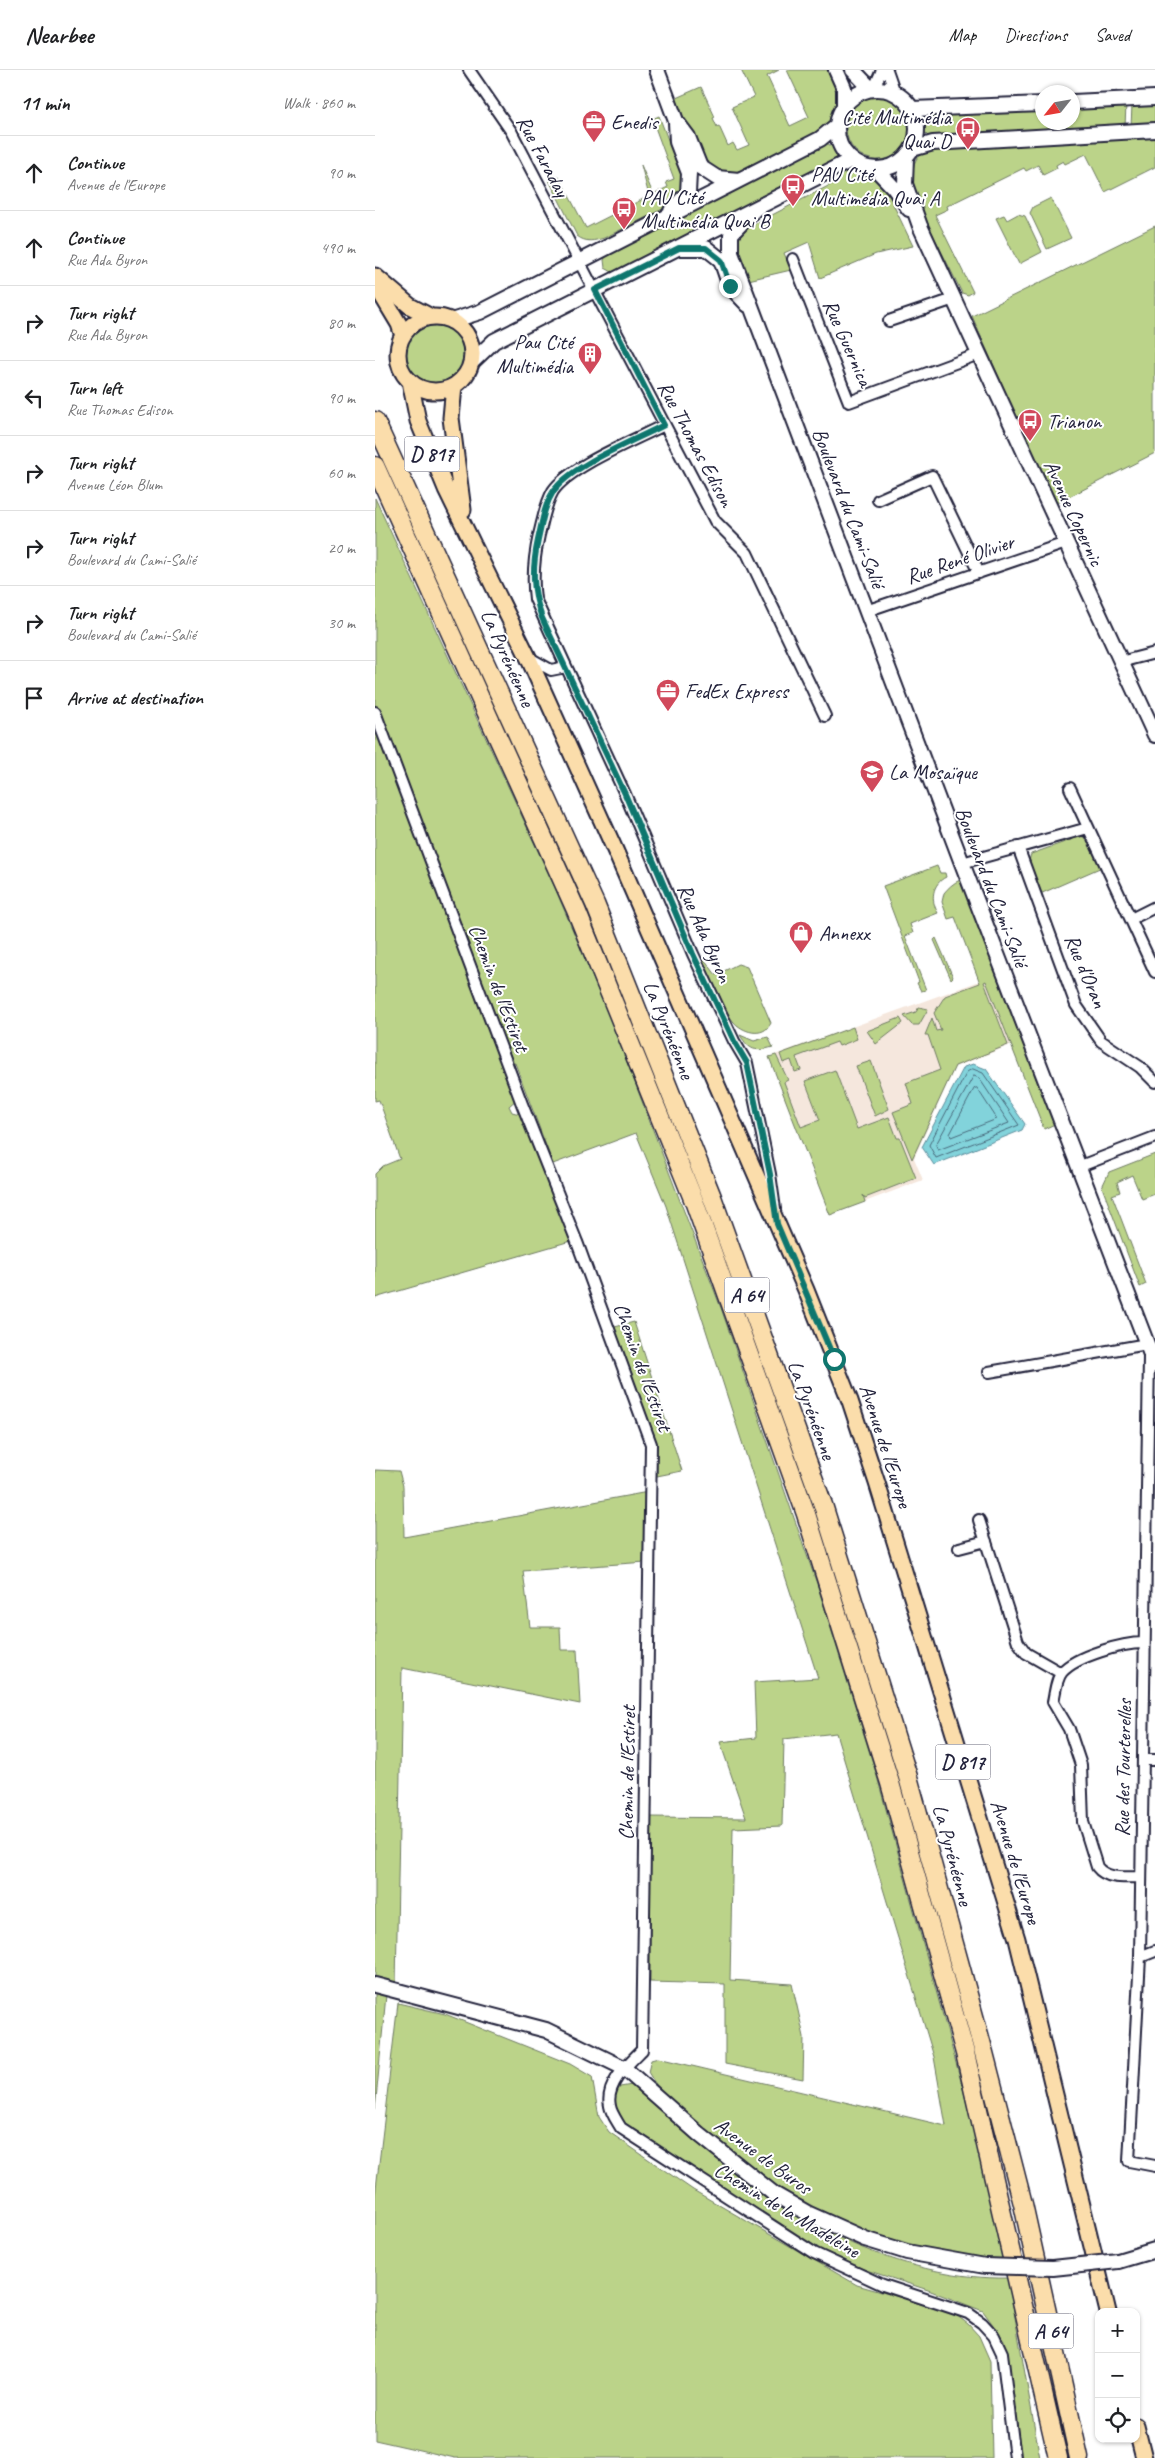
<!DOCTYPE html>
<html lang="en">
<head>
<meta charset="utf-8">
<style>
	:root { --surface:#fff; --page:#f2f2f2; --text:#202124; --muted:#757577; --line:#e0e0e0 }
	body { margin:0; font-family:Caveat,sans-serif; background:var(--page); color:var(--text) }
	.controls { position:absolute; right:15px; bottom:15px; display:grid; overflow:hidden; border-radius:10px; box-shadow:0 1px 4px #0004 }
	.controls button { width:45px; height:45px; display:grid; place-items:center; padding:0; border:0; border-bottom:1px solid var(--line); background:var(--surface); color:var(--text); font:25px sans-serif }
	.compass { position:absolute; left:660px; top:15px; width:45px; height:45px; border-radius:50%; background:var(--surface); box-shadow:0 1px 4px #0004; rotate:239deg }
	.stop { position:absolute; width:15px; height:15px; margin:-11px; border:4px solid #0f766e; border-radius:50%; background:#fff }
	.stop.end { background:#0f766e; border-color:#fff; box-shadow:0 1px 5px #0008 }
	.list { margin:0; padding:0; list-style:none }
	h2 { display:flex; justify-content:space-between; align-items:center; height:65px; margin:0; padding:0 20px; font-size:21px }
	h2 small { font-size:16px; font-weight:400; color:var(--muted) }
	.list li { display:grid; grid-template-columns:32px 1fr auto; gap:15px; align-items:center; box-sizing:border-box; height:75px; padding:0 20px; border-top:1px solid var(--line) }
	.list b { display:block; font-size:19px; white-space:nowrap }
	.list p { margin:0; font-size:16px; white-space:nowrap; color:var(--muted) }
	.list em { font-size:16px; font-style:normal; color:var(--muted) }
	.icon { flex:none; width:28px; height:28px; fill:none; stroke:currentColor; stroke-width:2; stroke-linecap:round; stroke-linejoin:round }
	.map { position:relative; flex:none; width:780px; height:2388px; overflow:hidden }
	header { display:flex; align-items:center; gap:30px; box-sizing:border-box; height:70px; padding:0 25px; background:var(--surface); border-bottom:1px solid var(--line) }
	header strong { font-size:24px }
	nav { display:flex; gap:28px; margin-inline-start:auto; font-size:18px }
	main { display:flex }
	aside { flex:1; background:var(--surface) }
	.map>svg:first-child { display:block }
</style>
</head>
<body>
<header>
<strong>Nearbee</strong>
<nav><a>Map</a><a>Directions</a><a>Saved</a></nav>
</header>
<main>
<aside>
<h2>11 min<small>Walk · 860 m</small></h2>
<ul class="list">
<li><svg class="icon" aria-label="ahead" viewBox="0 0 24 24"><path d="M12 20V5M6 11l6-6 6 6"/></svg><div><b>Continue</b><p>Avenue de l'Europe</p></div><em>90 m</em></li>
<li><svg class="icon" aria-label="ahead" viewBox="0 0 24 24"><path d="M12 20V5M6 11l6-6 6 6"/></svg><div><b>Continue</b><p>Rue Ada Byron</p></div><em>490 m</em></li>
<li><svg class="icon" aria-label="right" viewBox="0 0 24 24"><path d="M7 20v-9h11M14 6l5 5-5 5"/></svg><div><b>Turn right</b><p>Rue Ada Byron</p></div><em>80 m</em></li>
<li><svg class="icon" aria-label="left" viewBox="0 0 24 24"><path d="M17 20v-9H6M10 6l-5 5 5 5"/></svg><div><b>Turn left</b><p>Rue Thomas Edison</p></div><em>90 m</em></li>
<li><svg class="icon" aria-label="right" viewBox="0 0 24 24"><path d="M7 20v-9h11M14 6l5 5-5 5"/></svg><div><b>Turn right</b><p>Avenue Léon Blum</p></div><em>60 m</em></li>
<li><svg class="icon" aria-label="right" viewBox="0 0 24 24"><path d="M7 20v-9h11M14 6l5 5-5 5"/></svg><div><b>Turn right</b><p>Boulevard du Cami-Salié</p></div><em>20 m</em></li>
<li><svg class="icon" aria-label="right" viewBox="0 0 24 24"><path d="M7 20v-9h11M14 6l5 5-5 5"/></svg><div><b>Turn right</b><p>Boulevard du Cami-Salié</p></div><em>30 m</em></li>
<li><svg class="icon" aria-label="arrive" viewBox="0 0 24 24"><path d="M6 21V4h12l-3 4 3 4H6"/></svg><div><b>Arrive at destination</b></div></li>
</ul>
</aside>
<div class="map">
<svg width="780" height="2388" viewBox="0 0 780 2388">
	<rect width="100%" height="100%" fill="#fff"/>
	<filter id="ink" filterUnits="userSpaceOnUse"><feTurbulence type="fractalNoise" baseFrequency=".02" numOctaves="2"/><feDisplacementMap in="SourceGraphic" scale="10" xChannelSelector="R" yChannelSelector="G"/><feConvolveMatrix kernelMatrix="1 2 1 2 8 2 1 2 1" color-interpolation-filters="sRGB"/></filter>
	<g filter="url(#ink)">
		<!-- built -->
		<path fill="#f5e7dd" d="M 610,909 L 636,975 L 580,997 L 539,1088 L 548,1110 L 455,1145 L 394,987 Z"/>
		<!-- green -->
		<path fill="#bbd389" stroke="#6e7a62" d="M 366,0 L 404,0 L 392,6 L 415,56 L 434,47 L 412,0 L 457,0 C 460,6 466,15 466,21 C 466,57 429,69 404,82 C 382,93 367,105 343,105 L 325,88 L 301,28 L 326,17 L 340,47 L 338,48 L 342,57 L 344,56 L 353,76 L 358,73 L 362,80 L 374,75 L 357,37 L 379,27 Z
			M471 58a32 32 0 1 1 64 0a32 32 0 1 1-64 0Z
			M 780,33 L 780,56 L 756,58 L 757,34 Z
			M 751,34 L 750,57 L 555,68 L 548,61 L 549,50 L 552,46 L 667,39 L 668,52 L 698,52 L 698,37 Z
			M 284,46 L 306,104 L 306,122 L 292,137 L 229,168 C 219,171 211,173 202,166 L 174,110 L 184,107 L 211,158 L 274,126 L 266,95 L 278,124 L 293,117 L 291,112 L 299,109 L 277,49 Z
			M 780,65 L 780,97 L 730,122 L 711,84 L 690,94 L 688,91 L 681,95 L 682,98 L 668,105 L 663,95 L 651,101 L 649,98 L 572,136 L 573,139 L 560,145 L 598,222 L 593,225 L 587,223 L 535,118 L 539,94 L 542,88 L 552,81 Z
			M 450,72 L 461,79 L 462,90 L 239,203 L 230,198 L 229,190 L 232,184 Z
			M 468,102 L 492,105 L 508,113 L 538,176 L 501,184 L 445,208 L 434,172 L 409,183 L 416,200 L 369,211 C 364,194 359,177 368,160 L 461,112 L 464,104 Z
			M 676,128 L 696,168 L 672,179 L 655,143 L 658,137 Z
			M 643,144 L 650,146 L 667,182 L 644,194 L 621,148 L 629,145 L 632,150 Z
			M 780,156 L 780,383 L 680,434 L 597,246 Z
			M30 283a30 30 0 1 1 60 0a30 30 0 1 1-60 0Z
			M 0,428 L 180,818 L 239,958 L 346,1238 L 442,1514 L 501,1703 L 589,2022 L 629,2189 C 507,2182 423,2141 331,2062 C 311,2044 286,2026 273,2002 L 276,1990 L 283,1988 L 571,2056 L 559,1987 L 461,1663 L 409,1669 L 407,1756 L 358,1758 L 355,1910 L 417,1914 L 429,1967 L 428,2009 L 350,1994 L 350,1914 L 275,1912 L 275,1747 L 371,1748 L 345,1672 L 381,1668 L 379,1612 L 443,1608 L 291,1136 L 261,1063 L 178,1094 L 140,993 L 130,996 L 142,1029 L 134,1036 L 137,1042 L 149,1045 L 199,1170 L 0,1228 L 0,1104 L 8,1096 L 25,1089 L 4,1030 L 0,1031 Z
			M 707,766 L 713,769 L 727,797 L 665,824 L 653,794 L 656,784 Z
			M 562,796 L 565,803 L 570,803 L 571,807 C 557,814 555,830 563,843 L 535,854 L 538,863 L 530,866 L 551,920 L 546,921 L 542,913 L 544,912 L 508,816 Z
			M 585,810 L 588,819 L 592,818 L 682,1053 L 669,1059 L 611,911 L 609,912 L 633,975 L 580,996 L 537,1089 L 518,1042 L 538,1034 L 531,1013 L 565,1000 L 553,965 L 550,965 L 557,948 L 561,961 L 566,960 L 559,943 L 570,926 L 605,913 L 580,847 L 573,849 L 567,832 L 569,823 C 573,818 578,813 585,810 Z
			M 561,868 L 578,907 L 576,909 L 559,870 Z
			M 330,890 L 341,905 L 363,894 L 372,897 L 396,953 C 388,969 367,962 358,951 C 347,937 336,908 328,891 Z
			M 544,937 L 553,939 L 544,955 L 537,955 L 529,946 L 541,942 Z
			M 525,948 L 528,953 L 501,974 L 492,961 Z
			M 478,957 L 482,969 L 464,976 L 462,972 L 421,987 L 426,1000 L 420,1002 L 416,990 L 408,993 L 405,984 Z
			M 365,965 L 379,971 L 393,967 L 398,977 C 380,982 375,981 365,965 Z
			M 401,985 L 413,1010 L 409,1012 L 426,1057 L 445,1050 L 430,1011 L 460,1000 L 482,1059 L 514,1047 L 522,1068 L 525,1068 L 541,1108 L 490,1128 L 488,1125 L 490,1132 L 455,1145 L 394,987 Z
			M 496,991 L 514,1039 L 500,1046 L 481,996 Z
			M 780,1084 L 780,1124 L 767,1129 L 757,1105 L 742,1112 L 745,1122 L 737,1125 L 771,1214 L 765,1217 L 727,1117 L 734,1102 Z
			M 259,1252 L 307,1401 L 282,1406 L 282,1374 L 236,1258 Z
			M 0,1400 L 24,1401 L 28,1416 L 29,1467 L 273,1422 L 271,1492 L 148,1501 L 155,1557 L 185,1557 L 186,1580 L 202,1580 L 205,1634 L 27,1598 L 21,1915 L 0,1909 Z
			M 0,1922 L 11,1925 L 0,2040 Z
			M 23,1933 L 70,1944 L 195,1994 L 217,2007 L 224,2047 L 234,2062 L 318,2120 L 482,2215 L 577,2242 L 593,2254 L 604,2266 L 615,2291 L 617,2388 L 80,2388 L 0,2370 L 0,2127 Z
			M 257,2015 C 289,2044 321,2073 355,2100 C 429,2160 537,2210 633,2208 L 665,2388 L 647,2388 L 629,2270 L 608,2241 L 553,2220 L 476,2195 L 442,2179 L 256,2059 C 242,2049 234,2032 245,2017 Z"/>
		<!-- water -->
		<path fill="#82d3db" stroke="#5c8c9b" d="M 598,994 L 611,999 L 650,1054 L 647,1060 L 559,1095 L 547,1077 L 589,997 Z"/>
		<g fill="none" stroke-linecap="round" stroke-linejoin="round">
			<!-- shore -->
			<path stroke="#48697b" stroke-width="1" d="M 598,999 L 608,1003 L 644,1055 L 561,1088 L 554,1075 L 592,1002 Z
				M 599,1006 L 604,1008 L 634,1053 L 563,1080 L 561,1075 Z
				M 602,1018 L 622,1049 L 576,1067 L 575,1064 L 599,1019 Z"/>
			<defs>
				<path id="street" d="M 94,0 L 136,61 L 340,451 L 372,483 L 450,646
					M 512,0 L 520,23
					M 499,18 L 507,0
					M 418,189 L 474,332 L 604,284
					M 514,251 L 579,229
					M 289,355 C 260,370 195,396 178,421 C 170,435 168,450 164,465 C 159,487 157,507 160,529 L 250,724 L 318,884 L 359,971 L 372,993 L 395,1104 L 400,1139
					M 503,430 L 557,406 L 604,503
					M 491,541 L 691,473
					M 153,587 L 176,600 L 191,597
					M 745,592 L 780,583
					M 0,642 L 147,1034 L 202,1172 L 276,1374 L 267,1980 C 253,1994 230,2014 235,2036 C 236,2043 242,2051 246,2058 L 439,2183 L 508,2215 L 593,2243 L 607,2253 L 619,2266 L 627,2283 L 640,2388
					M 695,718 L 780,902
					M 643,777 L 701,935 L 726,971 L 765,997 L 780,1012
					M 587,793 L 713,758
					M 756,849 L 780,837
					M 703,1097 L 780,1067
					M 774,1286 L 765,1887 L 754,2091 L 780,2096
					M 614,1302 L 772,1274
					M 604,1450 L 643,1572 L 651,1583 L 686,1603
					M 584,1478 L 611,1471
					M 768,1690 L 780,1690
					M 766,1807 C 751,1807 732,1810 722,1797 L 708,1752 L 706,1695 L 694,1659 L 678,1632 C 680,1623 681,1609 687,1602 C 701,1586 748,1573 768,1573
					M 765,1887 L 780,1881"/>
				<path id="secondary" d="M 282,0 L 301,51 L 313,67 L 325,97 L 342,108 L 364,110
					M 461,0 L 469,18 L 469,35
					M 478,0 L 496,19
					M462 59a40 40 0 1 1 80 0a40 40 0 1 1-80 0Z
					M 698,32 L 780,28
					M 537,39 L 668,34
					M 537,79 L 558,73 L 780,60
					M 531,87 L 530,114 L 545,156 L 780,665
					M 501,99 L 519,118 L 534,139
					M 380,139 L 356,164 L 356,183 L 587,793 L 780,1295
					M 296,141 L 313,123 L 314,103 L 302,72 L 301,52
					M 306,178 L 331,178 L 346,190 L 355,216 L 373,235
					M 76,251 L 105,242 L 445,69 L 461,56
					M 96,293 L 119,271 L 476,90
					M 0,1915 L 171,1960 L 249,1998 L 325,2065 L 399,2124 L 434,2144 L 490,2169 L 532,2182 L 610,2196
					M 743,2191 L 780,2180"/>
				<path id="primary" d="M 0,206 L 35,236 L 56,247
					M 0,214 L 24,254 L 28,266
					M23 284a37 37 0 1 1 74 0a37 37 0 1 1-74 0Z
					M 35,311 L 43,351 L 71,419 L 153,587 L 240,780 L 431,1220 L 475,1331 L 502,1413 L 642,1869 L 733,2242
					M 79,316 L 76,348 L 88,440
					M 761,2356 L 769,2388"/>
				<path id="highway" d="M 0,351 L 220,834 L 337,1127 L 448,1435 L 533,1707 L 608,1979 L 648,2134 L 704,2388
					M 0,396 L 201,840 L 319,1131 L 431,1444 L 515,1713 L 590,1983 L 683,2388"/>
			</defs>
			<!-- street casing -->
			<use href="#street" stroke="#22223b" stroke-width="14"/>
			<!-- secondary casing -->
			<use href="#secondary" stroke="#22223b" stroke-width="18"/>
			<!-- primary casing -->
			<use href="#primary" stroke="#22223b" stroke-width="19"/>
			<!-- highway casing -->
			<use href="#highway" stroke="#22223b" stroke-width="21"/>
			<!-- street -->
			<use href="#street" stroke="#fff" stroke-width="10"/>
			<!-- secondary -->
			<use href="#secondary" stroke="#fff" stroke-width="14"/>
			<!-- primary -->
			<use href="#primary" stroke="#fbddab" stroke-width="15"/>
			<!-- highway -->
			<use href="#highway" stroke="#fbddab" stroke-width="18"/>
			<defs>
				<path id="secondary-bridge" d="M 610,2196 L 678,2198 L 743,2191"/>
			</defs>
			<!-- secondary-bridge casing -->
			<use href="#secondary-bridge" stroke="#22223b" stroke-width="18" stroke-linecap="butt"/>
			<!-- secondary-bridge -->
			<use href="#secondary-bridge" stroke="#fff" stroke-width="14"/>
		</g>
	</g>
	<g fill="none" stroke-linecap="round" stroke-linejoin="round" filter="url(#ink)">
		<!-- route -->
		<path stroke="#0f766e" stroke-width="6" d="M 355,216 L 346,190 L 331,178 L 304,178 L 220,220 L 289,355 C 261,370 194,396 178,422 C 169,436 167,453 163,470 C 157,498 157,521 167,548 L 250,724 L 318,884 L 359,971 L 372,993 L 395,1104 L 402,1154 L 459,1289"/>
	</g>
	<!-- icons -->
	<defs>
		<symbol id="office-pin" viewBox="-11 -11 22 30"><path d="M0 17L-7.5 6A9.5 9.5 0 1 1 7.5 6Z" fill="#d1495b" stroke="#fff"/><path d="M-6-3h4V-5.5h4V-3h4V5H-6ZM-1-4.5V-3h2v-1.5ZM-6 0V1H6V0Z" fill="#fff"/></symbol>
		<symbol id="bus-pin" viewBox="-11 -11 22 30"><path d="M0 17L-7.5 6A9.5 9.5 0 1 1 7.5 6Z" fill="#d1495b" stroke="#fff"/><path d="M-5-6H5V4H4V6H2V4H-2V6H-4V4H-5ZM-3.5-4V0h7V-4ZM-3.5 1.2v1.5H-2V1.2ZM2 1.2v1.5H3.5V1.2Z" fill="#fff"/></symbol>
		<symbol id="building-pin" viewBox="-11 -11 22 30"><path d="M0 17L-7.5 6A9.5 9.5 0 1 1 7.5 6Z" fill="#d1495b" stroke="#fff"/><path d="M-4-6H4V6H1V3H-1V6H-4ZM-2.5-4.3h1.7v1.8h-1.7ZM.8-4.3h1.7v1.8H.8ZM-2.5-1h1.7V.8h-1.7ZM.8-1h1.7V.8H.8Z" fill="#fff"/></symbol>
		<symbol id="school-pin" viewBox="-11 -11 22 30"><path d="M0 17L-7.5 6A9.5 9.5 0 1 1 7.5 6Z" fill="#d1495b" stroke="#fff"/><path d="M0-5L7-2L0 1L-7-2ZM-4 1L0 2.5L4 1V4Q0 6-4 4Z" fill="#fff"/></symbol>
		<symbol id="shop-pin" viewBox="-11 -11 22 30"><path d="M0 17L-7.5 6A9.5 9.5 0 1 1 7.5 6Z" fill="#d1495b" stroke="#fff"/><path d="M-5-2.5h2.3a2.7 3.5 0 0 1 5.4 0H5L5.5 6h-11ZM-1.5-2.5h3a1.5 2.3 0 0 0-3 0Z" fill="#fff"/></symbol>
	</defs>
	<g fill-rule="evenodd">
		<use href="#office-pin" x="205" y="38" width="28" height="38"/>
		<use href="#bus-pin" x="579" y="45" width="28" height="38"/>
		<use href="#bus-pin" x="404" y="102" width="28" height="38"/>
		<use href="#bus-pin" x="235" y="125" width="28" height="38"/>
		<use href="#building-pin" x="201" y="270" width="28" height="38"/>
		<use href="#bus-pin" x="641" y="337" width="28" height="38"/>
		<use href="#office-pin" x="279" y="607" width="28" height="38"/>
		<use href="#school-pin" x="483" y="688" width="28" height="38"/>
		<use href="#shop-pin" x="412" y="849" width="28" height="38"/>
	</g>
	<g text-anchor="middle" stroke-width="4" stroke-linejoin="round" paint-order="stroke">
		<!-- shield labels -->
		<g fill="#fff" stroke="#646476" stroke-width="1">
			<rect x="29.5" y="366.5" width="55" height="35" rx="4"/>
			<rect x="349.5" y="1207.5" width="45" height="35" rx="4"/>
			<rect x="560.5" y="1674.5" width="55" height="35" rx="4"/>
			<rect x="653.5" y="2243.5" width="45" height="35" rx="4"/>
		</g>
		<g font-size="20" font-weight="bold" fill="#22223b">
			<text x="57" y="391">D 817</text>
			<text x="372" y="1232">A 64</text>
			<text x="588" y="1699">D 817</text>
			<text x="676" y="2268">A 64</text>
		</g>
		<!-- poi labels -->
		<g font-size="21" fill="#22223b" stroke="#fff" text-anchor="start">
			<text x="576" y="54" text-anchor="end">Cité Multimédia<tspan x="576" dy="24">Quai D</tspan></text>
			<text x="236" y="59">Enedis</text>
			<text x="436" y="111">PAU Cité<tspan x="436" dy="24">Multimédia Quai A</tspan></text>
			<text x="266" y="134">PAU Cité<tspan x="266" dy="24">Multimédia Quai B</tspan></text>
			<text x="198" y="279" text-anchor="end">Pau Cité<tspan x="198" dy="24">Multimédia</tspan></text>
			<text x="672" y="358">Trianon</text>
			<text x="310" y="628">FedEx Express</text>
			<text x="514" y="709">La Mosaïque</text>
			<text x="444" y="870">Annexx</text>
		</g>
		<!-- street labels -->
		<g font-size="21" fill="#22223b" stroke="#fff">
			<text transform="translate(168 86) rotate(62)" y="7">Rue Faraday</text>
			<text transform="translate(473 273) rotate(66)" y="7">Rue Guernica</text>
			<text transform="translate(321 374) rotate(62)" y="7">Rue Thomas Edison</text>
			<text transform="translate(474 438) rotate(69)" y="7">Boulevard du Cami-Salié</text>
			<text transform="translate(699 443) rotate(65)" y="7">Avenue Copernic</text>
			<text transform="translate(585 489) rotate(-19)" y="7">Rue René Olivier</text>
			<text transform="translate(133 588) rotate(66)" y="7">La Pyrénéenne</text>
			<text transform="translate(617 817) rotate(69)" y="7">Boulevard du Cami-Salié</text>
			<text transform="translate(330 863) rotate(66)" y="7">Rue Ada Byron</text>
			<text transform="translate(711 901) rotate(67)" y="7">Rue d'Oran</text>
			<text transform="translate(124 918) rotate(69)" y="7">Chemin de l'Estiret</text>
			<text transform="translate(294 960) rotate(68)" y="7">La Pyrénéenne</text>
			<text transform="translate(268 1297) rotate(70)" y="7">Chemin de l'Estiret</text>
			<text transform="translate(437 1340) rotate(70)" y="7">La Pyrénéenne</text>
			<text transform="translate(511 1376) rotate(72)" y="7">Avenue de l'Europe</text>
			<text transform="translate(748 1698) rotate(-89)" y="7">Rue des Tourterelles</text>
			<text transform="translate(252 1703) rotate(-89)" y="7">Chemin de l'Estiret</text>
			<text transform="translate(578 1785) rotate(75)" y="7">La Pyrénéenne</text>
			<text transform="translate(641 1792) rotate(73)" y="7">Avenue de l'Europe</text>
			<text transform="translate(388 2086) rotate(36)" y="7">Avenue de Buros</text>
			<text transform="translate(412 2140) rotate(31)" y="7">Chemin de la Madeleine</text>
		</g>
	</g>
</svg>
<div class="controls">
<button>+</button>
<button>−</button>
<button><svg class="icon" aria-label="locate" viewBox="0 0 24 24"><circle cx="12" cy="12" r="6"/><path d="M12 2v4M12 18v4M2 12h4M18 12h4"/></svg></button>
</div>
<svg class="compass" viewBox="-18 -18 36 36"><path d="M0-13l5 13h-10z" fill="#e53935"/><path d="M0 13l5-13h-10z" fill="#757577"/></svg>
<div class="stop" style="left:459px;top:1289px"></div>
<div class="stop end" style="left:355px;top:216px"></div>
</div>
</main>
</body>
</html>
